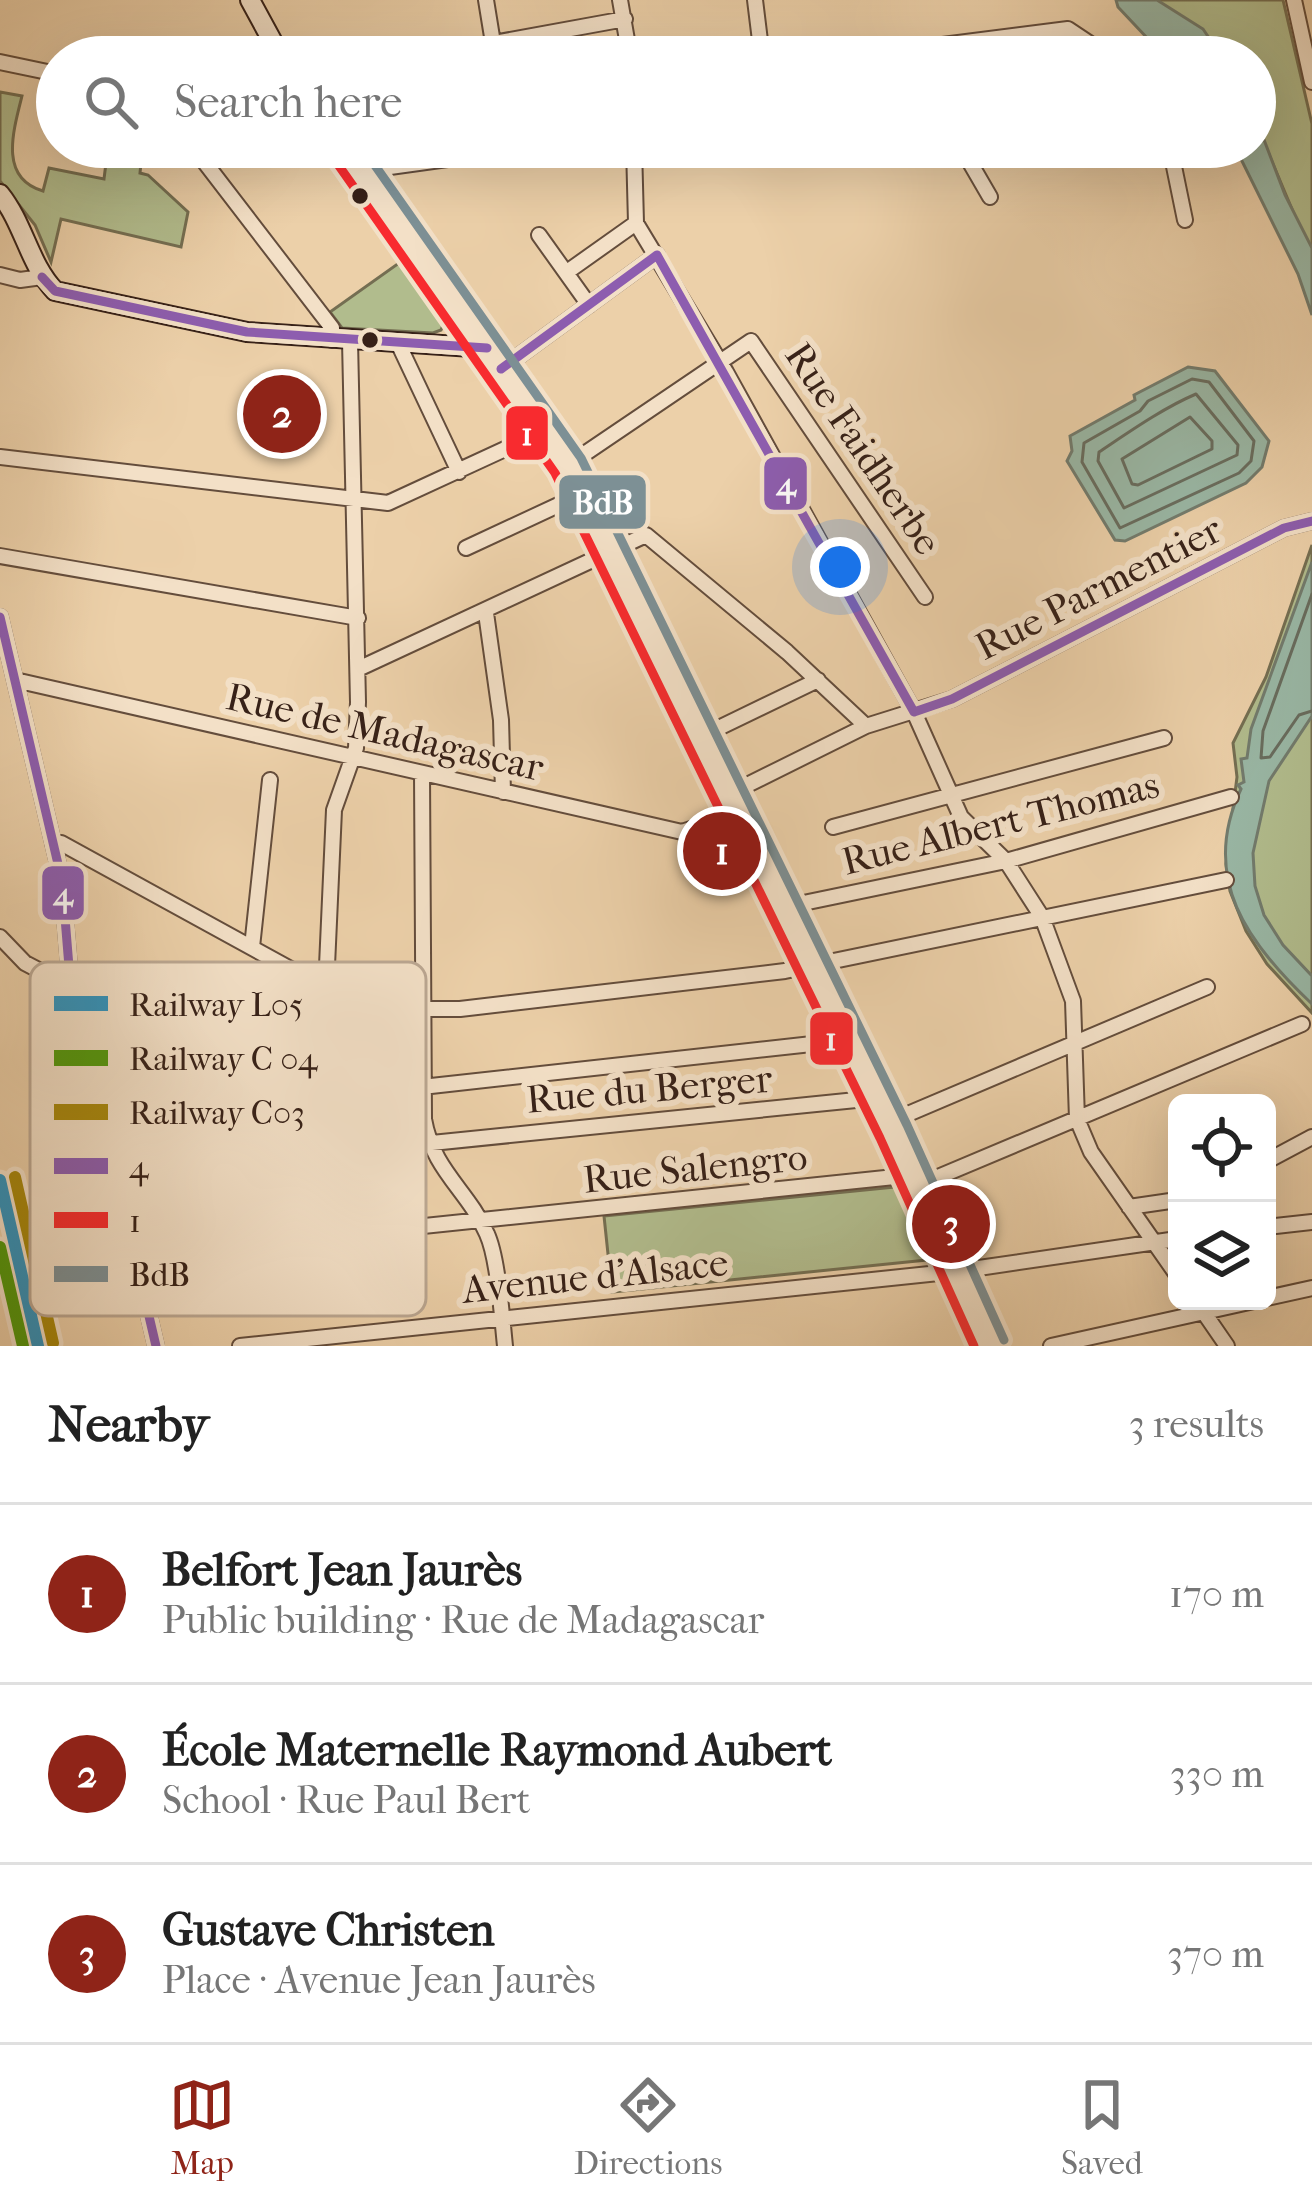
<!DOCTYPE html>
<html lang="en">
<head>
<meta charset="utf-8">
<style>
	:root { --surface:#fff; --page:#f6f6f6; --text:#222; --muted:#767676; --line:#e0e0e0; --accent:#8f2418 }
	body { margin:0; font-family:"IM FELL French Canon",serif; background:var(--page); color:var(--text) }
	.controls { position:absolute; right:36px; bottom:36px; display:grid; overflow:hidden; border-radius:18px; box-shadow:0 12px 48px #0002 }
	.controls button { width:108px; height:108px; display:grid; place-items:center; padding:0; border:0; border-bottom:3px solid var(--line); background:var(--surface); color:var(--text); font:60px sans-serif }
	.you { position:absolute; left:840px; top:567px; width:42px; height:42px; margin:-30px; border:9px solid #fff; border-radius:50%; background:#1a73e8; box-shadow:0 0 0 18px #1a73e833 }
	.badge { display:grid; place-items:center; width:78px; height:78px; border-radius:50%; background:var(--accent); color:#fff; font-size:39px; font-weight:700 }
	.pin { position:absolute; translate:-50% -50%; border:6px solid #fff; box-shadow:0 3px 12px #0006 }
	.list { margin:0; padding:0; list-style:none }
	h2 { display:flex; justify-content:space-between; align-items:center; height:156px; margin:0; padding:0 48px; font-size:51px }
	h2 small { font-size:39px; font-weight:400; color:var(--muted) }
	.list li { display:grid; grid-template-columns:78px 1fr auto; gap:36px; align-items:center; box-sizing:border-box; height:180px; padding:0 48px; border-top:3px solid var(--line) }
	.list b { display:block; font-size:45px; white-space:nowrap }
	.list p { margin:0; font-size:39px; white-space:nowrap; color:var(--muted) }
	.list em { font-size:39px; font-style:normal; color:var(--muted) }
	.icon { flex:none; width:66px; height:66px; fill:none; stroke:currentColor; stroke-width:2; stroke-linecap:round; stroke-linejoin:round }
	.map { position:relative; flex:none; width:1312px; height:1346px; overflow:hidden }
	.search { position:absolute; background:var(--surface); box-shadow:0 12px 48px #0002; left:36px; right:36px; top:36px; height:132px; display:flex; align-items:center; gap:30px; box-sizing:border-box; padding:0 42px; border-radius:66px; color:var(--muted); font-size:45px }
	.sheet { height:696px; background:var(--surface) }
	nav { display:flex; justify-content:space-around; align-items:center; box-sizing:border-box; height:168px; border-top:3px solid var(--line); background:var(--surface); font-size:33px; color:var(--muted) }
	nav a { display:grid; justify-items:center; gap:6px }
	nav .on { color:var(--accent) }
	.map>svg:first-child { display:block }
</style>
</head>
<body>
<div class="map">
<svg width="1312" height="1346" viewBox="0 0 1312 1346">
	<rect width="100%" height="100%" fill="#ecd0a9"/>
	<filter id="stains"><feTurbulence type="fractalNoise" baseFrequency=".00167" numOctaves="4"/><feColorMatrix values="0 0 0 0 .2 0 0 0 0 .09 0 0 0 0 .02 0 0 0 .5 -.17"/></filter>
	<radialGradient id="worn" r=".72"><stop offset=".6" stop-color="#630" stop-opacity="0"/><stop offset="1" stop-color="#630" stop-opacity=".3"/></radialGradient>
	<!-- green -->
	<path fill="#b1bc8d" stroke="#746e52" stroke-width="3" d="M 1156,0 L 1283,0 L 1312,124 L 1312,257 L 1255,121 L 1255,57 L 1220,57 Z
		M 0,92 L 22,96 C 12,135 0,178 43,191 L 49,168 L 104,179 L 108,147 L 142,153 L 140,173 L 148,175 L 188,212 L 181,247 L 61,219 L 51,262 L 35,225 L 0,181 Z
		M 406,258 L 447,315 L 441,330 L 433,333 L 342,328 L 330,312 Z
		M 1312,545 L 1312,1013 L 1267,964 L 1246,931 L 1230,891 L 1226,864 L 1237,777 L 1233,743 L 1266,677 Z
		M 905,1186 L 934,1245 L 932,1258 L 927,1260 L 612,1292 L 604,1216 Z"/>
	<!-- water -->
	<path fill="#99b7a5" stroke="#727b6d" stroke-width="3" d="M 1116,0 L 1157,0 L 1203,29 L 1222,57 L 1165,57 L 1118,7 Z
		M 1255,116 L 1285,195 L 1312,248 L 1312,315 L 1298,274 L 1235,147 L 1255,147 Z
		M 1188,367 L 1215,371 L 1269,441 L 1262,467 L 1246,483 L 1125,541 L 1115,540 L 1067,461 L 1072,451 L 1070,436 L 1135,400 L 1134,395 Z
		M 1312,562 L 1312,716 L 1269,781 L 1253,853 L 1255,886 L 1264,915 L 1283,945 L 1312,976 L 1312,1004 C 1248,944 1199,878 1241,789 L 1238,785 L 1244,782 L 1241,759 L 1247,758 L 1251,729 Z"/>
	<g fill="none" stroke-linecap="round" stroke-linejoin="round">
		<!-- shore -->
		<path stroke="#686c5e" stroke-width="3" d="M 1192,379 L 1209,382 L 1254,441 L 1251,461 L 1239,473 L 1120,528 L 1082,462 L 1084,443 L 1140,411 L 1148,401 Z
			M 1196,394 L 1238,445 L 1237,455 L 1124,508 L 1098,461 L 1099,452 C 1129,432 1163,408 1196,394 Z
			M 1190,417 L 1212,441 L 1212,449 L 1138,485 L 1132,484 L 1122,459 Z
			M 1312,594 L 1263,731 L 1261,758 L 1270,757 L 1299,715 L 1312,711"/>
		<defs>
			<path id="street" d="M 486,0 L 493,43
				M 620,0 L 630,57
				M 755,0 L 762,57
				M 1294,0 L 1312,82
				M 417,57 L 625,19
				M 848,57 L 1068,29 L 1110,57
				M 0,62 L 57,74
				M 193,147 L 332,328 L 332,340
				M 634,147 L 636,223 L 726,372 L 914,712 L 961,817 L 1006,861 L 1042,917 L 1073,1001 L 1077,1119 L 1091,1152 L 1177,1275
				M 961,147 L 990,197
				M 1170,147 L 1185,220
				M 361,171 L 535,147
				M 539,235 L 589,305
				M 567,272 L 636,223
				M 0,275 L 20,280 L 42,277
				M 398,343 L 459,472
				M 501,369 L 657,255
				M 0,457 L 388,503 L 544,431
				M 568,465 L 751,341 L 925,597
				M 466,548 L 582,494
				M 0,556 L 358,618
				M 486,613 L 501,720 L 503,792
				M 0,617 L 62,881 L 70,979 L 156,1346
				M 358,669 L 646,535 L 787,652 L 866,726 L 952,699 L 1284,528 L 1312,521
				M 15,680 L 682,832 L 738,813
				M 700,737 L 818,680
				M 422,773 L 424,1119 C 433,1171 468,1190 487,1234 C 498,1258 502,1318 505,1346
				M 729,794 L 866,726
				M 833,827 L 1164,738
				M 53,844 L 61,843 L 400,1029 L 422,1031
				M 784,907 L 1006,861 L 1231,797
				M 0,937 L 25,963 L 46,974 L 123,988 L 171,1005 L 403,1140 L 422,1144 L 876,1098
				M 252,947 L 270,780
				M 326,988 L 334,810 L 356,748 L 358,702 L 350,341
				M 422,1009 L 460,1009 L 785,971 L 1226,880
				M 422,1087 L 848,1040
				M 193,1119 L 333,1198 L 350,1234
				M 889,1122 L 1207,987
				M 1267,1161 L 1312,1137
				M 118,1180 C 173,1149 210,1100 241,1046
				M 919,1185 L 1302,1024
				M 1129,1207 L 1177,1200
				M 1267,1227 L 1312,1222
				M 136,1256 L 914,1175
				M 1267,1298 L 1312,1288
				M 1196,1301 L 1227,1346
				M 240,1346 L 958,1271 L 1177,1239
				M 1051,1346 L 1254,1301"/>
			<path id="secondary" d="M 250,0 L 281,57
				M 344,147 L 568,465 L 894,1132 L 990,1346
				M 0,194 C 24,224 29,264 55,291 L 247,332 L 487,348"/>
		</defs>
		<!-- street casing -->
		<use href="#street" stroke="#644d3c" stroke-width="18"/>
		<!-- secondary casing -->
		<use href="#secondary" stroke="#372118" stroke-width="22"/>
		<!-- street -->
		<use href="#street" stroke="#f3e0c7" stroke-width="14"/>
		<!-- secondary -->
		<use href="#secondary" stroke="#f3e0c7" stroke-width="18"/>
		<defs>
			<path id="rail" d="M 0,1252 L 21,1346"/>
		</defs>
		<!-- rail casing -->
		<use href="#rail" stroke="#372118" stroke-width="8"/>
		<!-- rail -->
		<use href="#rail" stroke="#f3e0c7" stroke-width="3" stroke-dasharray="9" stroke-linecap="butt"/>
		<defs>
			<path id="bus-1" d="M 657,255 L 914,712
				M 42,277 L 55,291 L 247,332 L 487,348
				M 501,369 L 657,255
				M 0,617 L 62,881 L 70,979 L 156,1346
				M 914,712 L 952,699 L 1284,528 L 1312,521"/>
			<path id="bus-2" d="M 332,156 L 555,473 L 880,1138 L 974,1346"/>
			<path id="bus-3" d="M 362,147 L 581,458 L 907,1125 L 1004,1340"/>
		</defs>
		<!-- bus-1 casing -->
		<use href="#bus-1" stroke="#f3e0c7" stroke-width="18"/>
		<!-- bus-2 casing -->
		<use href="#bus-2" stroke="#f3e0c7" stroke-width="18"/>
		<!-- bus-3 casing -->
		<use href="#bus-3" stroke="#f3e0c7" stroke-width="18"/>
		<!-- bus-1 -->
		<use href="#bus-1" stroke="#8d5daf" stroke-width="9"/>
		<!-- bus-2 -->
		<use href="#bus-2" stroke="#f82b2f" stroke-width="9"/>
		<!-- bus-3 -->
		<use href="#bus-3" stroke="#7d9095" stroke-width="9"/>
		<defs>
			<path id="rail-1" d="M 0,1180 L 38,1346"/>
			<path id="rail-2" d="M 0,1247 L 23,1346"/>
			<path id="rail-3" d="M 15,1177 L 53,1343"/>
		</defs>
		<!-- rail-1 casing -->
		<use href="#rail-1" stroke="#f3e0c7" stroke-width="21"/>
		<!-- rail-2 casing -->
		<use href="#rail-2" stroke="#f3e0c7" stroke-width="21"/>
		<!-- rail-3 casing -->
		<use href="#rail-3" stroke="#f3e0c7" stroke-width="21"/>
		<!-- rail-1 -->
		<use href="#rail-1" stroke="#2f94c0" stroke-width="12"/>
		<!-- rail-2 -->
		<use href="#rail-2" stroke="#52990d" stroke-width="12"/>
		<!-- rail-3 -->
		<use href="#rail-3" stroke="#a7880d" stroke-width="12"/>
	</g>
	<!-- markers -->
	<g fill="#372118" stroke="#f3e0c7" stroke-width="4.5">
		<circle cx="360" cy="196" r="10"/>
		<circle cx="370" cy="340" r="10"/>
	</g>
	<g text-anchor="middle" stroke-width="12" stroke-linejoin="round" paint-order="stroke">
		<!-- street labels -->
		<g font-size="39" fill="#372118" stroke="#f3e0c7">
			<text transform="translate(864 448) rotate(56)" y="14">Rue Faidherbe</text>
			<text transform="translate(1098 587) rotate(-27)" y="14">Rue Parmentier</text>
			<text transform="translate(385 731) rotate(13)" y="14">Rue de Madagascar</text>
			<text transform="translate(1000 822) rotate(-14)" y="14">Rue Albert Thomas</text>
			<text transform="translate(649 1088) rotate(-5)" y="14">Rue du Berger</text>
			<text transform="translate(695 1167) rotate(-6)" y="14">Rue Salengro</text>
			<text transform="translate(595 1275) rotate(-6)" y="14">Avenue d'Alsace</text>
		</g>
	</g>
	<!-- legend -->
	<rect x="30" y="962" width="396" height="354" rx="18" fill="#f3e0c7" stroke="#bba792" stroke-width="3"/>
	<rect x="54" y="996" width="54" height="15" fill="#2f94c0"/>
	<rect x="54" y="1050" width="54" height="16" fill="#52990d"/>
	<rect x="54" y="1104" width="54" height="16" fill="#a7880d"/>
	<rect x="54" y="1158" width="54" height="16" fill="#8d5daf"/>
	<rect x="54" y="1212" width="54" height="16" fill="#f82b2f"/>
	<rect x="54" y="1266" width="54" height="16" fill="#7d9095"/>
	<g font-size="33" fill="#372118">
		<text x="129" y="1016">Railway L05</text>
		<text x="129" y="1070">Railway C 04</text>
		<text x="129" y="1124">Railway C03</text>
		<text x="129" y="1178">4</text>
		<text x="129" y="1232">1</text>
		<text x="129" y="1286">BdB</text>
	</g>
	<g stroke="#f3e0c7" stroke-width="4.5">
		<rect x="504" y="404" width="46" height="58" rx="12" fill="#f82b2f"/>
		<rect x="762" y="455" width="47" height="57" rx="12" fill="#8d5daf"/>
		<rect x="557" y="473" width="91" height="58" rx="12" fill="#7d9095"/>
		<rect x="40" y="864" width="46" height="58" rx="12" fill="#8d5daf"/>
		<rect x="808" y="1010" width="47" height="57" rx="12" fill="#f82b2f"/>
	</g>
	<g font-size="33" text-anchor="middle" font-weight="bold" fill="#fff">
		<text x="527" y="445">1</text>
		<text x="786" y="495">4</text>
		<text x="603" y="514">BdB</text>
		<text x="63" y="905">4</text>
		<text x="831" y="1050">1</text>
	</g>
	<rect width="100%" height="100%" filter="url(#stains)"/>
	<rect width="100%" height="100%" fill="url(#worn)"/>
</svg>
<div class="controls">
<button><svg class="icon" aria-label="locate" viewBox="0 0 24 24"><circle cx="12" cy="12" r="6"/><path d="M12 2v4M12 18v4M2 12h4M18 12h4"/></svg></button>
<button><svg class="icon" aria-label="layers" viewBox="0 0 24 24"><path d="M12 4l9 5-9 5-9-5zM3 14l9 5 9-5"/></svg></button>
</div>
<div class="you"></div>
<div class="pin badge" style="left:722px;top:851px">1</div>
<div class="pin badge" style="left:282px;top:414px">2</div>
<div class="pin badge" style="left:951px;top:1224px">3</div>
<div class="search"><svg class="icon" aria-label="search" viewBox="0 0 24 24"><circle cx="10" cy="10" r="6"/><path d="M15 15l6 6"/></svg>Search here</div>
</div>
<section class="sheet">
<h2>Nearby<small>3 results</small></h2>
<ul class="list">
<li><span class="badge">1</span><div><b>Belfort Jean Jaurès</b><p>Public building · Rue de Madagascar</p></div><em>170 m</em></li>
<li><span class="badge">2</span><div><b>École Maternelle Raymond Aubert</b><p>School · Rue Paul Bert</p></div><em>330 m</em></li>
<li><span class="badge">3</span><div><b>Gustave Christen</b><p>Place · Avenue Jean Jaurès</p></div><em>370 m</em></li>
</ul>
</section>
<nav>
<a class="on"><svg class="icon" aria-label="map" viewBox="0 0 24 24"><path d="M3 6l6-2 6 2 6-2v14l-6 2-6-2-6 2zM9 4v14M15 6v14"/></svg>Map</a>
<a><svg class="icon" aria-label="directions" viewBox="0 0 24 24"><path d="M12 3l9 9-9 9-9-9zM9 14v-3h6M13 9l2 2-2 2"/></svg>Directions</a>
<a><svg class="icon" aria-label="saved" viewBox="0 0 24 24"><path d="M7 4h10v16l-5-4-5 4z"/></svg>Saved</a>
</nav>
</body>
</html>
